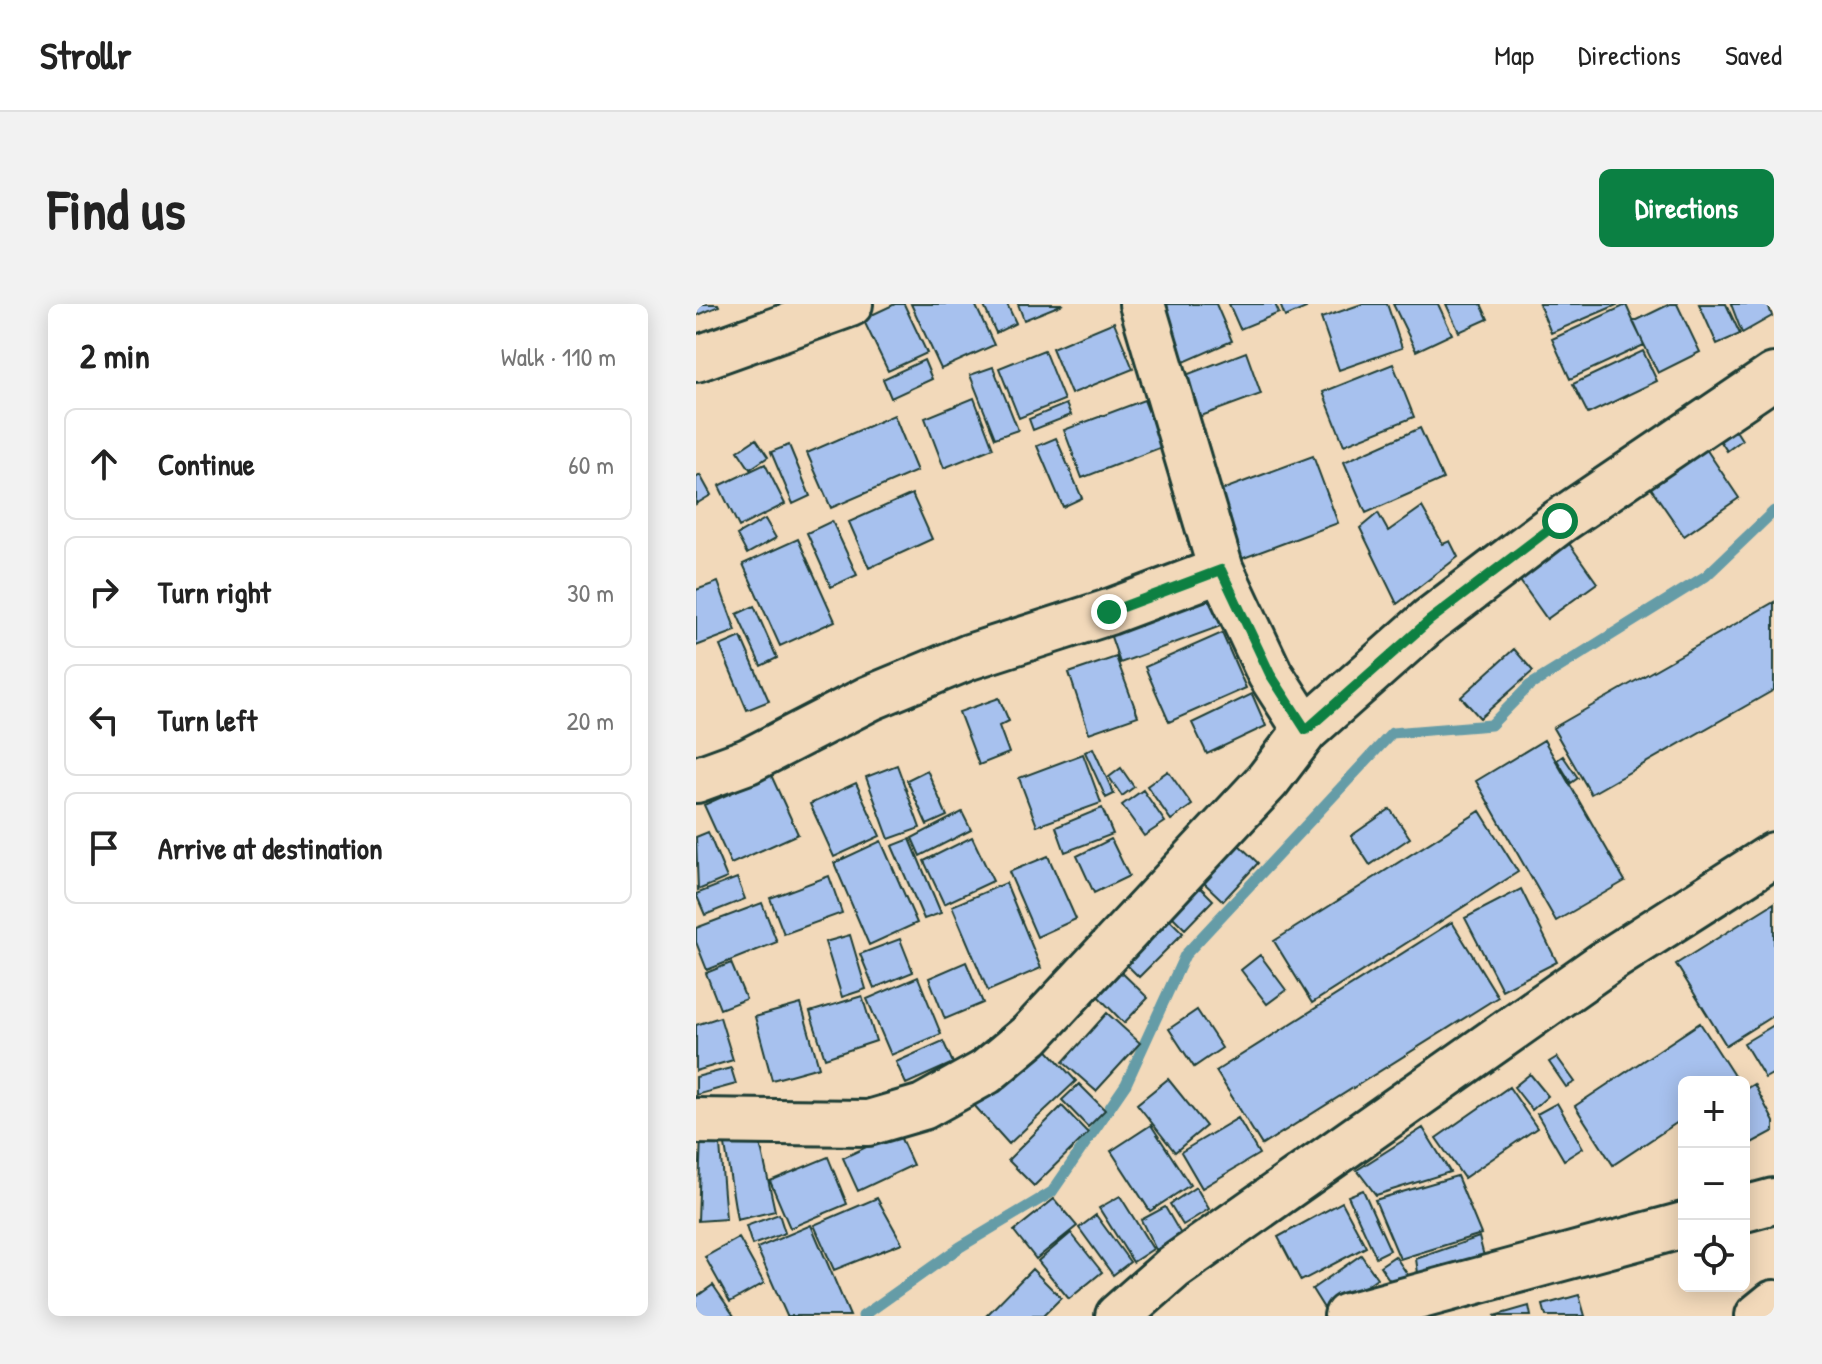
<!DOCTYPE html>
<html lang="en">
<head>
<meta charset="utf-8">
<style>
	:root { --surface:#fff; --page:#f2f2f2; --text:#222; --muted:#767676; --line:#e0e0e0; --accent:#0b8043 }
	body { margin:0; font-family:"Patrick Hand",sans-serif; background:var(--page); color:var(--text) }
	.controls { position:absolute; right:24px; bottom:24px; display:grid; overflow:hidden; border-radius:12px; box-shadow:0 4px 20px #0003 }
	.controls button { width:72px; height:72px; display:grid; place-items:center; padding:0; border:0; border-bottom:2px solid var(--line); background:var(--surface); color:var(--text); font:40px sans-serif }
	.stop { position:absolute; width:24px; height:24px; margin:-18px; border:6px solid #0b8043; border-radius:50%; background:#fff }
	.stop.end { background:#0b8043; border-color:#fff; box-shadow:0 2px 8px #0008 }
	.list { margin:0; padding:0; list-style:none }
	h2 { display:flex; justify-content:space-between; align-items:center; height:104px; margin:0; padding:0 32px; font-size:34px }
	h2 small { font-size:26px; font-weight:400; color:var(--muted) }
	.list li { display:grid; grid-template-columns:52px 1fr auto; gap:24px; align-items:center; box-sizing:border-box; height:112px; margin:0 16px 16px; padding:0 16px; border:2px solid var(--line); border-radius:12px }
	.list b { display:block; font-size:30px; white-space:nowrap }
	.list em { font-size:26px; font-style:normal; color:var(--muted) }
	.icon { flex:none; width:44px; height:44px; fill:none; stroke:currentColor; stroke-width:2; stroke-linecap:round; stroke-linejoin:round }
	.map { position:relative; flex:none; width:1078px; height:1012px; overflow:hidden; border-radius:12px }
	header { display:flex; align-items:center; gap:48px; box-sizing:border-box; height:112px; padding:0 40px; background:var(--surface); border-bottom:2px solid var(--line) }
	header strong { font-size:38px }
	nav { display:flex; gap:44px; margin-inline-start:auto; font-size:28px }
	.intro { display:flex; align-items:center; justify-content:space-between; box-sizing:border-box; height:192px; padding:0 48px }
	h1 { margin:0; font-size:56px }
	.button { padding:20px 36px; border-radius:12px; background:var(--accent); color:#fff; font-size:28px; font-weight:700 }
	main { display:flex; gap:48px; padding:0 48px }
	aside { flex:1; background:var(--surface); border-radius:12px; box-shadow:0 4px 20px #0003 }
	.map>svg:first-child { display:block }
</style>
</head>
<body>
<header>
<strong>Strollr</strong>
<nav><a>Map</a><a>Directions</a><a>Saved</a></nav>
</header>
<div class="intro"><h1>Find us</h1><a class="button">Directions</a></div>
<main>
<aside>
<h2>2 min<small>Walk · 110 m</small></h2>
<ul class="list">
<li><svg class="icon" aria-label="ahead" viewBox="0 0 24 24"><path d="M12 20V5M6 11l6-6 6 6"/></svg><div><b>Continue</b></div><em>60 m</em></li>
<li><svg class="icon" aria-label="right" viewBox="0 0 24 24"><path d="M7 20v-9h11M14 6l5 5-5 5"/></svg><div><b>Turn right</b></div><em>30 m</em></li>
<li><svg class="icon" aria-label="left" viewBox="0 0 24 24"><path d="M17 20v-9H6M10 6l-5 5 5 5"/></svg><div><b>Turn left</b></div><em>20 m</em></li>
<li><svg class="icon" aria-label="arrive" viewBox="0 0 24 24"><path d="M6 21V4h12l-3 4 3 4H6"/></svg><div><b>Arrive at destination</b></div></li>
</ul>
</aside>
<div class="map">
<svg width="1078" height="1012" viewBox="0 0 1078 1012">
	<rect width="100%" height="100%" fill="#f2d9ba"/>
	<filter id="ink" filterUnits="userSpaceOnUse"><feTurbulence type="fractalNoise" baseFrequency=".0125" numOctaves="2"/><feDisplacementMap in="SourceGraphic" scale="16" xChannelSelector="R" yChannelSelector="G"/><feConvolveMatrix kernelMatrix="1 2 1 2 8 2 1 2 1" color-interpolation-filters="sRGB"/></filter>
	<g filter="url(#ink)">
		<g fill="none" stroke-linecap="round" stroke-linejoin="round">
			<!-- stream -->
			<path stroke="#659ca7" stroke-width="11" d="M 167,1012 L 264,943 L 356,888 L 430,780 L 489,651 L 696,429 L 795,421 L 833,382 L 1010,272 L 1078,207"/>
		</g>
		<!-- building -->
		<path fill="#a7c1ee" stroke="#1f3d34" stroke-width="2" d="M 0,0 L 22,0 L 23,2 L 0,12 Z
			M 199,0 L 208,0 L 231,49 L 192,67 L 167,15 Z
			M 215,0 L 279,0 L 298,41 L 245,65 Z
			M 287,0 L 311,0 L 320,19 L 300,29 Z
			M 322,0 L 367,0 L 328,16 Z
			M 459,0 L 520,0 L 536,37 L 479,62 Z
			M 533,0 L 579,0 L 583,9 L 544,25 Z
			M 584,0 L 608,0 L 610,4 L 589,13 Z
			M 666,0 L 691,0 L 706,44 L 643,66 L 625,14 Z
			M 697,0 L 742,0 L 756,30 L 720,47 Z
			M 750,0 L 785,0 L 792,15 L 763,28 Z
			M 843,0 L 923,0 L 855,29 Z
			M 974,0 L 981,0 L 1004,48 L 962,69 L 937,18 Z
			M 1003,0 L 1030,0 L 1044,30 L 1021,40 Z
			M 1035,0 L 1072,0 L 1076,12 L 1046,29 Z
			M 930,1 L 948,41 L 874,75 L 856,35 Z
			M 418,18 L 437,65 L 375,90 L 356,44 Z
			M 348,46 L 368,96 L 323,114 L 303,64 Z
			M 947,47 L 961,77 L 892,110 L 877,80 Z
			M 550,48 L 565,90 L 497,115 L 482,74 Z
			M 228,56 L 236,75 L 195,94 L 187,75 Z
			M 697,60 L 718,113 L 648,141 L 627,88 Z
			M 297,63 L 322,126 L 299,134 L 274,71 Z
			M 278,94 L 297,144 L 248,164 L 229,114 Z
			M 448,96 L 466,143 L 386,174 L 368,126 Z
			M 370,100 L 375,111 L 337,126 L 333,115 Z
			M 198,111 L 221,167 L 135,204 L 111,149 Z
			M 1032,114 L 1046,136 L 1031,147 L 1016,124 Z
			M 724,124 L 747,175 L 670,209 L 648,158 Z
			M 360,134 L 386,194 L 367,203 L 341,142 Z
			M 60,135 L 72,153 L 54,165 L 42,147 Z
			M 1004,136 L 1043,194 L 988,232 L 948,174 Z
			M 93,141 L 114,192 L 97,200 L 75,148 Z
			M 617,152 L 642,219 L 545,255 L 520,188 Z
			M 69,160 L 89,200 L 43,223 L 23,182 Z
			M 4,171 L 15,191 L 0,200 L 0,174 Z
			M 216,190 L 236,235 L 173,264 L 153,218 Z
			M 726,203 L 747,240 L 754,237 L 762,253 L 701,300 L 664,224 L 682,209 L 692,227 Z
			M 69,215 L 80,234 L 51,250 L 41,231 Z
			M 136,217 L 161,271 L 135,283 L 111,229 Z
			M 102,235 L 139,317 L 84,342 L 47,260 Z
			M 872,238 L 901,279 L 851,315 L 822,274 Z
			M 22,278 L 40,327 L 0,342 L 0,286 Z
			M 510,281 L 525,322 L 424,359 L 410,318 Z
			M 1078,298 L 1078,386 L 895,490 L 857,424 Z
			M 58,302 L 81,354 L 65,362 L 41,310 Z
			M 526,329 L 550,384 L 473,418 L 449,363 Z
			M 45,333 L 73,397 L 51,406 L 24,342 Z
			M 818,345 L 837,367 L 784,414 L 765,393 Z
			M 420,353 L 442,412 L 393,429 L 373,369 Z
			M 556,390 L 570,422 L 511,450 L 496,419 Z
			M 303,394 L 313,417 L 303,422 L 313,449 L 283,461 L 263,408 Z
			M 848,436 L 929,577 L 860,617 L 780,477 Z
			M 397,444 L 418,490 L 410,494 L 389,448 Z
			M 387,450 L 405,499 L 341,522 L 323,474 Z
			M 867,452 L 882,474 L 875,479 L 861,456 Z
			M 201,461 L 224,524 L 193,535 L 170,473 Z
			M 425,464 L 438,483 L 426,492 L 413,473 Z
			M 231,466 L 251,512 L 231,521 L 211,476 Z
			M 472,467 L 496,501 L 475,516 L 451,482 Z
			M 75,471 L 102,530 L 35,560 L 8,501 Z
			M 160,479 L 184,532 L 138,553 L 114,500 Z
			M 447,486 L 469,518 L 448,532 L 426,501 Z
			M 406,504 L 417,530 L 369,548 L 360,523 Z
			M 694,505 L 714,534 L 674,561 L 655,532 Z
			M 784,507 L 822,568 L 616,699 L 578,637 Z
			M 266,508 L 275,526 L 224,552 L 216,534 Z
			M 12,528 L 31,574 L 2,586 L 0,533 Z
			M 276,533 L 297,577 L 248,600 L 228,557 Z
			M 214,535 L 245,609 L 228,615 L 196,542 Z
			M 415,535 L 433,572 L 398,589 L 381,552 Z
			M 185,537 L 221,619 L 173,641 L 138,559 Z
			M 540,538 L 562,559 L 527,597 L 505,576 Z
			M 352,552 L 380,615 L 341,633 L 313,568 Z
			M 133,572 L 146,609 L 88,630 L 74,594 Z
			M 41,574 L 49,595 L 9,611 L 0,590 Z
			M 497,576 L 517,596 L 489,625 L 469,605 Z
			M 310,579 L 345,664 L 292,687 L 256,602 Z
			M 825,585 L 861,658 L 806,686 L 769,614 Z
			M 66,599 L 81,638 L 11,666 L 0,638 L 0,624 Z
			M 1078,599 L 1078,711 L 1030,741 L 980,660 Z
			M 464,606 L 487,629 L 443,673 L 420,650 Z
			M 756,618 L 802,693 L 566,841 L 520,767 Z
			M 154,631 L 170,685 L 146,693 L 129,638 Z
			M 204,635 L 217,668 L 178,684 L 164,650 Z
			M 564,651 L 590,686 L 571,700 L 545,666 Z
			M 270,658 L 287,699 L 249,715 L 233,674 Z
			M 35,659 L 50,695 L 24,705 L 10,669 Z
			M 419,662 L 452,694 L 428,719 L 396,686 Z
			M 222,673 L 245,730 L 195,751 L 171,695 Z
			M 166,692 L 180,737 L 129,754 L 114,708 Z
			M 105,700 L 123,763 L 76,776 L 59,713 Z
			M 501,706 L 526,744 L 498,763 L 473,725 Z
			M 411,709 L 444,739 L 400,787 L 367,758 Z
			M 24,713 L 37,756 L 0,767 L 0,721 Z
			M 1004,719 L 1042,778 L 988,778 L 988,814 L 917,861 L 879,802 Z
			M 1078,721 L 1078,769 L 1069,774 L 1048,739 Z
			M 247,737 L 257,759 L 210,780 L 200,758 Z
			M 344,738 L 380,777 L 313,840 L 277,800 Z
			M 861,753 L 879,778 L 870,783 L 853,758 Z
			M 35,764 L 40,780 L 0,791 L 0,773 Z
			M 834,770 L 852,792 L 836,806 L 818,783 Z
			M 472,775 L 510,822 L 479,848 L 441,800 Z
			M 383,780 L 409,806 L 392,823 L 366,796 Z
			M 1058,780 L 1078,818 L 1078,827 L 1048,843 L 1048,786 Z
			M 813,783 L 841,824 L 768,874 L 740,834 Z
			M 861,799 L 887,844 L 868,856 L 841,810 Z
			M 366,802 L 392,829 L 338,882 L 312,856 Z
			M 542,814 L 563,850 L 506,884 L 485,848 Z
			M 455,821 L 494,881 L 454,907 L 415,847 Z
			M 727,824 L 754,868 L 680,891 L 661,866 Z
			M 202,828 L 217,861 L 162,887 L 147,854 Z
			M 23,829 L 30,915 L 2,917 L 5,830 Z
			M 63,834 L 79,907 L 41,916 L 29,841 Z
			M 132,853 L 151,900 L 94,924 L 74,877 Z
			M 761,872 L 785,930 L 704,955 L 679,896 Z
			M 500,883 L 513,905 L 487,921 L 474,900 Z
			M 667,886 L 694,946 L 680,953 L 652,892 Z
			M 424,892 L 457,945 L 437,958 L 403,904 Z
			M 181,894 L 206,939 L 138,966 L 118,921 Z
			M 358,895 L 381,922 L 340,955 L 318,927 Z
			M 646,898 L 670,943 L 605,977 L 582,933 Z
			M 469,903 L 486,932 L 460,946 L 445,916 Z
			M 83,910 L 89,929 L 56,941 L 50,922 Z
			M 400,911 L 434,958 L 417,971 L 383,924 Z
			M 115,921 L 154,1012 L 91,1012 L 61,944 Z
			M 375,929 L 406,968 L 373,995 L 342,957 Z
			M 783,933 L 790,960 L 723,976 L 720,955 Z
			M 43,934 L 68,979 L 34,998 L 9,953 Z
			M 665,951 L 681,974 L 631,1009 L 616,985 Z
			M 699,952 L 718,980 L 703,990 L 684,962 Z
			M 336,965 L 365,994 L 347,1012 L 290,1012 Z
			M 17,981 L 38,1012 L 0,1012 L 0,993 Z
			M 883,991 L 889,1012 L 850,1012 L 847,1001 Z
			M 833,1002 L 835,1012 L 798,1012 Z"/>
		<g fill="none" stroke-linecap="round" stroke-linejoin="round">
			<defs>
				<path id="minor" d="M 446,0 L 525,266 L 574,370 L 610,426
					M 0,55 L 154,0
					M 0,476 L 52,457 L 174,394 L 273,353 L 413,308 L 525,266
					M 0,817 L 172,819 L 227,803 L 290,768 L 334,731 L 572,476 L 610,426 L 734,316 L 864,217 L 1078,72
					M 1048,905 L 1078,897
					M 422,1012 L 478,963 L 909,659 L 1078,551
					M 651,1012 L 988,921
					M 1062,1012 L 1078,999"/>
			</defs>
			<!-- minor casing -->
			<use href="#minor" stroke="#1f3d34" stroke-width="50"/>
			<!-- minor -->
			<use href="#minor" stroke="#f2d9ba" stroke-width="44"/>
		</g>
	</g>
	<g fill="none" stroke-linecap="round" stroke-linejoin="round" filter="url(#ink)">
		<!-- route -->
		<path stroke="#0b8043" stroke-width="10" d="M 413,308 L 525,266 L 574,370 L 610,426 L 734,316 L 864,217"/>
	</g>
</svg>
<div class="controls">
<button>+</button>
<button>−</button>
<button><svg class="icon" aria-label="locate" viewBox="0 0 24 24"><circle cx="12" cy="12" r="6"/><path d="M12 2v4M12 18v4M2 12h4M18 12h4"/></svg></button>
</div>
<div class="stop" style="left:864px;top:217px"></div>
<div class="stop end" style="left:413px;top:308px"></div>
</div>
</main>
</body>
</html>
